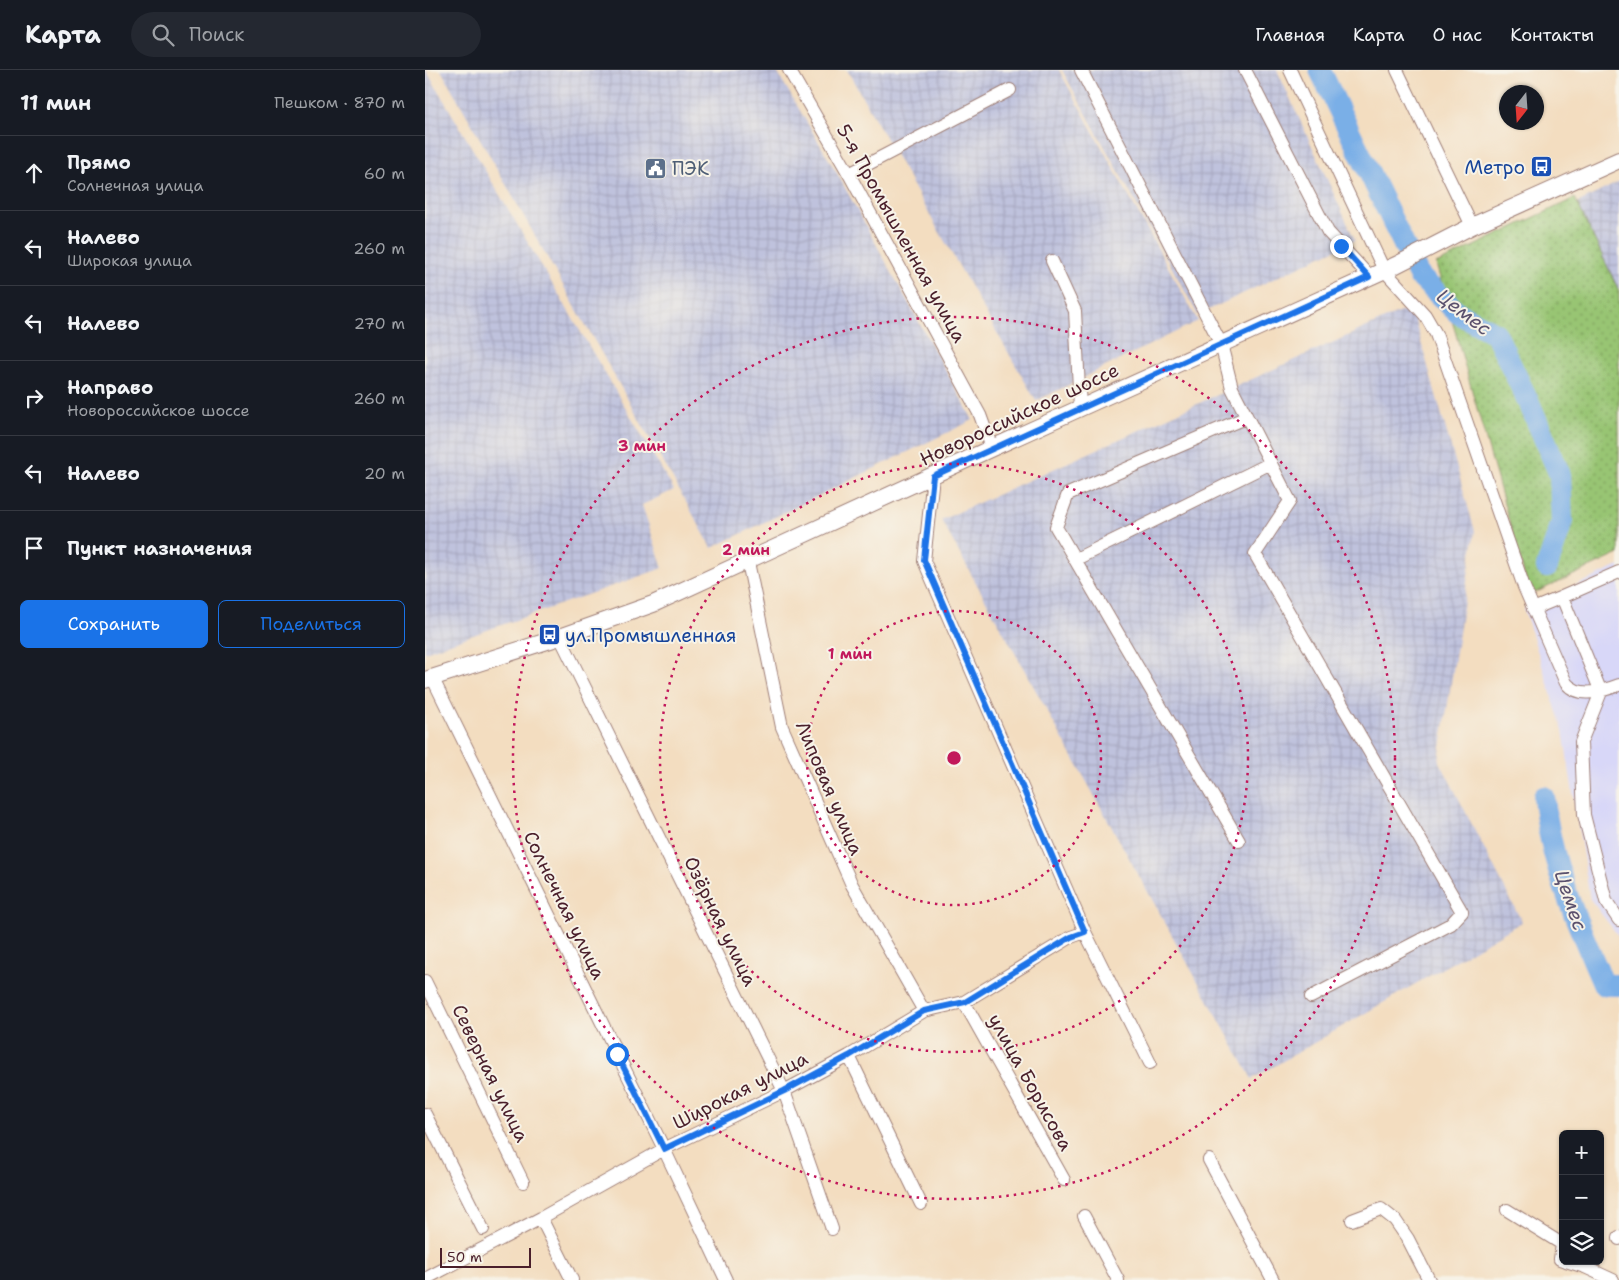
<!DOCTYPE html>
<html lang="ru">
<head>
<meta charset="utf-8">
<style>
	:root { --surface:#171b24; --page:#242831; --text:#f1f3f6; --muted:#9ea1a6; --line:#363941; --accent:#1a73e8 }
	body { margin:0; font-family:"Shantell Sans",sans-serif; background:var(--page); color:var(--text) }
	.controls { position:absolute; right:15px; bottom:15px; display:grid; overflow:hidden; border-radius:8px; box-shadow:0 1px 4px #0004 }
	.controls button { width:45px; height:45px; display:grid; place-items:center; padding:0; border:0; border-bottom:1px solid var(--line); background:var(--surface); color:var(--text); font:25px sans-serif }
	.compass { position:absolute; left:1074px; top:15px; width:45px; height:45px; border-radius:50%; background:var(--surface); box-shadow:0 1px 4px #0004; rotate:197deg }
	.scale { position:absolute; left:15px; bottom:12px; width:91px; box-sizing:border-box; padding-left:5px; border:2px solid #4a1f2b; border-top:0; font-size:14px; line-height:18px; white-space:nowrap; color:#4a1f2b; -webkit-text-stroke:4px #f7f3e8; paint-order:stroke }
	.stop { position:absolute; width:15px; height:15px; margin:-11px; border:4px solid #1a73e8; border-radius:50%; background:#fff }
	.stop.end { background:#1a73e8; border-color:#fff; box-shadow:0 1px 5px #0008 }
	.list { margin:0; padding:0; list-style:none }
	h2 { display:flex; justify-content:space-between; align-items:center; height:65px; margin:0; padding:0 20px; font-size:21px }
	h2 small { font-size:16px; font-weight:400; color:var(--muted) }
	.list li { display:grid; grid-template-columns:32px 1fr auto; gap:15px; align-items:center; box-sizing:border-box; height:75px; padding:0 20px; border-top:1px solid var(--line) }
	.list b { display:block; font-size:19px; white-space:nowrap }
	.list p { margin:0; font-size:16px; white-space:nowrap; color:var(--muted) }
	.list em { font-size:16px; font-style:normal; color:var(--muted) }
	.actions { display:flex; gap:10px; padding:15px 20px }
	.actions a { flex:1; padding:11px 0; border:1px solid var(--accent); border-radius:8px; text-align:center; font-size:18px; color:var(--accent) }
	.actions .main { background:var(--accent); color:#fff }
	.icon { flex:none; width:28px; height:28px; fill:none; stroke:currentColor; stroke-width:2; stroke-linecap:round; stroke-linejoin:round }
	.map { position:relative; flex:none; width:1194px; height:1210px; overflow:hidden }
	header { display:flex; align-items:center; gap:30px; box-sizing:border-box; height:70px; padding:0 25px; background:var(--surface); border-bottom:1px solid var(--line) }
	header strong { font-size:24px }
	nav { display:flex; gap:28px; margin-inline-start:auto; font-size:18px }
	.search { width:350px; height:45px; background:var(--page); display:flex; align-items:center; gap:12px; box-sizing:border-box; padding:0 18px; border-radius:28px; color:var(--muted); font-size:19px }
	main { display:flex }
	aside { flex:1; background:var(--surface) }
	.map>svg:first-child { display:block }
</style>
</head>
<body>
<header>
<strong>Карта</strong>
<div class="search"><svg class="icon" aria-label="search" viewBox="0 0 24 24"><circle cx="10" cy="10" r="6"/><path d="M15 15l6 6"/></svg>Поиск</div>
<nav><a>Главная</a><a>Карта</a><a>О нас</a><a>Контакты</a></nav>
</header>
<main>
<aside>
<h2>11 мин<small>Пешком · 870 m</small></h2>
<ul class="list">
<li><svg class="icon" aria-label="ahead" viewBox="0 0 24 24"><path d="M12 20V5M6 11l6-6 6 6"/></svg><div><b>Прямо</b><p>Солнечная улица</p></div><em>60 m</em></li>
<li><svg class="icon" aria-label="left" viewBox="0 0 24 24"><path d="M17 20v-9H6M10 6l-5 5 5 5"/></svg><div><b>Налево</b><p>Широкая улица</p></div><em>260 m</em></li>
<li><svg class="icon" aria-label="left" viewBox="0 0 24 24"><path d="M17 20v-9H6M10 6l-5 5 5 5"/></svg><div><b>Налево</b></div><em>270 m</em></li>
<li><svg class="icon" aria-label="right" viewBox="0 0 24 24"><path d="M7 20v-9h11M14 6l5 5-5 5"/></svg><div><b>Направо</b><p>Новороссийское шоссе</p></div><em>260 m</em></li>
<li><svg class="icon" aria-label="left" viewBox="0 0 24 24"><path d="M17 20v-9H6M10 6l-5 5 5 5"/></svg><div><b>Налево</b></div><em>20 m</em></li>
<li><svg class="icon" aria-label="arrive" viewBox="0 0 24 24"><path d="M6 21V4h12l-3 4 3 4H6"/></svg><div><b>Пункт назначения</b></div></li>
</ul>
<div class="actions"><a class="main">Сохранить</a><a>Поделиться</a></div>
</aside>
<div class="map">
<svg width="1194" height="1210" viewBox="0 0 1194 1210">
	<defs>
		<pattern id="industrial-grid" width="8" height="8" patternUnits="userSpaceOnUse" patternTransform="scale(1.25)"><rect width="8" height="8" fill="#bfc2dd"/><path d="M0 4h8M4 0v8" fill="none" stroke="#a6a6be"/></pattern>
		<pattern id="grass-dots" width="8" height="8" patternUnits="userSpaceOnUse" patternTransform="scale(1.25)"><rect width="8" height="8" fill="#98c573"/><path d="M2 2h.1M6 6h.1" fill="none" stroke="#7e9f5f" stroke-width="1.8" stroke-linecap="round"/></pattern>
	</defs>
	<rect width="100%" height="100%" fill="#f7f3e8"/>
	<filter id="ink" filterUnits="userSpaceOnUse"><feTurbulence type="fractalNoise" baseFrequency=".02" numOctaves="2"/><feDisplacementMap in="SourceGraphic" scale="10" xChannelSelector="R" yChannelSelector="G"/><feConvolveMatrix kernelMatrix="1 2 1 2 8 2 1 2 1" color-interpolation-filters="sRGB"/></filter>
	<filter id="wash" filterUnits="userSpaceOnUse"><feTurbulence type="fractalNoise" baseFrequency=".0096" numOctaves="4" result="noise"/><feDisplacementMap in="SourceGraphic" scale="20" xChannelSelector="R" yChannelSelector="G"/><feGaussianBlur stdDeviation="1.12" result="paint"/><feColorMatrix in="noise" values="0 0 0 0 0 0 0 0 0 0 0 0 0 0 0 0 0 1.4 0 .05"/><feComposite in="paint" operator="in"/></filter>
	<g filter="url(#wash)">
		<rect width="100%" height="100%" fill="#f3ddc0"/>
		<!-- built -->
		<path fill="#d8d7f8" d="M 1194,496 L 1194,867 L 1165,829 L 1138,661 L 1099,539 Z"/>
		<!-- industrial -->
		<path fill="url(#industrial-grid)" d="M 0,0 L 1,0 L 249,420 L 217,435 L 238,498 L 0,582 Z
			M 16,0 L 351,0 L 413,105 L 548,350 L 287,478 Z
			M 422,0 L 634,0 L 773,251 L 611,331 Z
			M 637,0 L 852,0 L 930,170 L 773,245 Z
			M 1194,112 L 1194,221 L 1152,133 Z
			M 986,237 L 1050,461 L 1014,690 L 1097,852 L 827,1009 L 516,450 Z"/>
		<!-- grass -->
		<path fill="url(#grass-dots)" stroke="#71724f" d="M 1150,128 L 1194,221 L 1194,484 L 1105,525 L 1011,194 Z"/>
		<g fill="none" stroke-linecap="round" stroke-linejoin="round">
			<!-- river -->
			<path stroke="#7aafe7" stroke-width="22" d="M 895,0 L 994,206 L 1033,243 L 1071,264 L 1105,335 L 1135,405 L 1137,452 L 1122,497
				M 1119,727 C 1125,793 1153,855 1179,915 L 1194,915"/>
		</g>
	</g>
	<g filter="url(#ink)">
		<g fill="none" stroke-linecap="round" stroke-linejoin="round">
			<defs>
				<path id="minor" d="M 364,0 L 424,104 L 555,345 L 567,378
					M 656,0 L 796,274 L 807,318 L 865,431 L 830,484 L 1037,842 L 1026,854 L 886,927
					M 820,0 L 903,162 L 945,207
					M 865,0 L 959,200 L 1000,245 L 1011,264 L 1099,517 L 1141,613 C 1154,629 1178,621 1194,615
					M 972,0 L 1047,156
					M 424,104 L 585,20
					M 627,191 L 650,241 L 655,338
					M 508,406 L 499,491 L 660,862
					M 651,489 L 846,393
					M 323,492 L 357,657 L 427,815 L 499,941
					M 1194,502 L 1137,527 L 1176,622 L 1156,672 L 1159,745 L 1181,831 L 1194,850
					M 1108,539 L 1137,527
					M 135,567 L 359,1021 L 407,1159
					M 7,607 L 239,1079 L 301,1210
					M 814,771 L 631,457 L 643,424 L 822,347
					M 0,911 L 98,1112
					M 539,932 L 639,1110
					M 424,986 L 496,1134
					M 0,1044 L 58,1159
					M 784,1090 L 848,1210
					M 1082,1140 L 1137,1174 L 1135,1189 L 1138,1190
					M 659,1146 L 693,1210
					M 116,1148 L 147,1210
					M 927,1150 L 956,1139 L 970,1150 L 983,1169 L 1004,1210
					M 1194,1167 L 1194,1169
					M 1141,1191 L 1160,1197 L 1188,1210
					M 0,1209 L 116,1148 L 239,1079 L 359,1021 L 424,986 L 499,941 L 539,932 L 646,867 L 660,862 L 725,993"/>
				<path id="major" d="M 0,610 L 135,567 L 228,534 L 567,378 L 971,195 L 1047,156 L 1194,90"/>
			</defs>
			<!-- minor casing -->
			<use href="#minor" stroke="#9e7e76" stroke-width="14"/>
			<!-- major casing -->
			<use href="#major" stroke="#9e7e76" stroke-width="18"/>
			<!-- minor -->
			<use href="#minor" stroke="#fff" stroke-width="12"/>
			<!-- major -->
			<use href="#major" stroke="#fff" stroke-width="16"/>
		</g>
	</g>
	<g fill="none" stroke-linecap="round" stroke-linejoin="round" filter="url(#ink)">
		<!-- route -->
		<path stroke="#1a73e8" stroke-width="6" d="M 192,984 L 239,1079 L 359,1021 L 424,986 L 499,941 L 540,932 L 646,867 L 660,862 L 499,490 L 508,406 L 944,207 L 916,176"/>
	</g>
	<!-- distance rings -->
	<g fill="none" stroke="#c2185b" stroke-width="2.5" stroke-dasharray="2.5 5">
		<circle cx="529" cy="688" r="147"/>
		<circle cx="529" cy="688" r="294"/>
		<circle cx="529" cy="688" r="441"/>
	</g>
	<!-- icons -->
	<defs>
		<symbol id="bus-square" viewBox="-11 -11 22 22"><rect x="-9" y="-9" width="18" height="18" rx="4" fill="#1a4fb4" stroke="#f7f3e8"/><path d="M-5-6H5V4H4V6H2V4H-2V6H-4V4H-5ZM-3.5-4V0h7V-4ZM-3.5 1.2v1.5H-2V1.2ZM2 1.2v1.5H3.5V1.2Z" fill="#fff"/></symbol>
		<symbol id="civic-square" viewBox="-11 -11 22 22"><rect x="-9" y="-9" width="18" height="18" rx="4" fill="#5c6f8a" stroke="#f7f3e8"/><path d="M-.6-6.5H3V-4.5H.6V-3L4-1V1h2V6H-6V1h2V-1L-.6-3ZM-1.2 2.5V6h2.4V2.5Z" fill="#fff"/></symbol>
	</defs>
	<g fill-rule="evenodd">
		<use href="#bus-square" x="1104" y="84" width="25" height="25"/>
		<use href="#civic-square" x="218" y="86" width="25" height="25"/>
		<use href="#bus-square" x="112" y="552" width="25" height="25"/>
	</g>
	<g text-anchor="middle" stroke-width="4" stroke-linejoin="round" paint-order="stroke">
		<!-- transit labels -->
		<g font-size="19" fill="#164399" stroke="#f7f3e8" text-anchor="end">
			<text x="1100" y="104">Метро</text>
			<text x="140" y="572" text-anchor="start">ул.Промышленная</text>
		</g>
		<!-- service labels -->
		<g font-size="19" fill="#4e5e75" stroke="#f7f3e8" text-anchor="start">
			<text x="247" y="105">ПЭК</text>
		</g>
		<!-- street labels -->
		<g font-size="19" fill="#4a1f2b" stroke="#f7f3e8">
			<text transform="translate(477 163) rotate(61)" y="7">5-я Промышленная улица</text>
			<text transform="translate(594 344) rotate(-25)" y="7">Новороссийское шоссе</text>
			<text transform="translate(405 718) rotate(67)" y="7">Липовая улица</text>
			<text transform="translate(140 835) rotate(64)" y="7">Солнечная улица</text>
			<text transform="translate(296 851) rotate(64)" y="7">Озёрная улица</text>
			<text transform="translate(66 1003) rotate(64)" y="7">Северная улица</text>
			<text transform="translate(606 1012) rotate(61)" y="7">улица Борисова</text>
			<text transform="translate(315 1020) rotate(-27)" y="7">Широкая улица</text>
		</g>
		<!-- water labels -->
		<g font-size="20" font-style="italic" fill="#5b516d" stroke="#f7f3e8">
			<text transform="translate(1039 242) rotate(37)" y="7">Цемес</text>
			<text transform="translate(1146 830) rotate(71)" y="7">Цемес</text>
		</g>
	</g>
	<circle cx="529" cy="688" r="8" fill="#c2185b" stroke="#f7f3e8" stroke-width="2.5"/>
	<g font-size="15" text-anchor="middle" font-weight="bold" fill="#c2185b" stroke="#f7f3e8" stroke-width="4" stroke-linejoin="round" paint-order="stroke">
		<text x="217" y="381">3 мин</text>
		<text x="321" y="485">2 мин</text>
		<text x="425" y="589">1 мин</text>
	</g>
</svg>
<div class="controls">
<button>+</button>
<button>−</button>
<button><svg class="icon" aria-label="layers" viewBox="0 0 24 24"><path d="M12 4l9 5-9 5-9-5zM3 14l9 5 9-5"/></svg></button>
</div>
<svg class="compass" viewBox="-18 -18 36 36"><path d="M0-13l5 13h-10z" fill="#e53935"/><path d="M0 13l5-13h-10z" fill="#9ea1a6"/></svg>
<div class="scale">50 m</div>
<div class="stop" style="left:192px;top:984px"></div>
<div class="stop end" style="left:916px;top:176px"></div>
</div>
</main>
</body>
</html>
